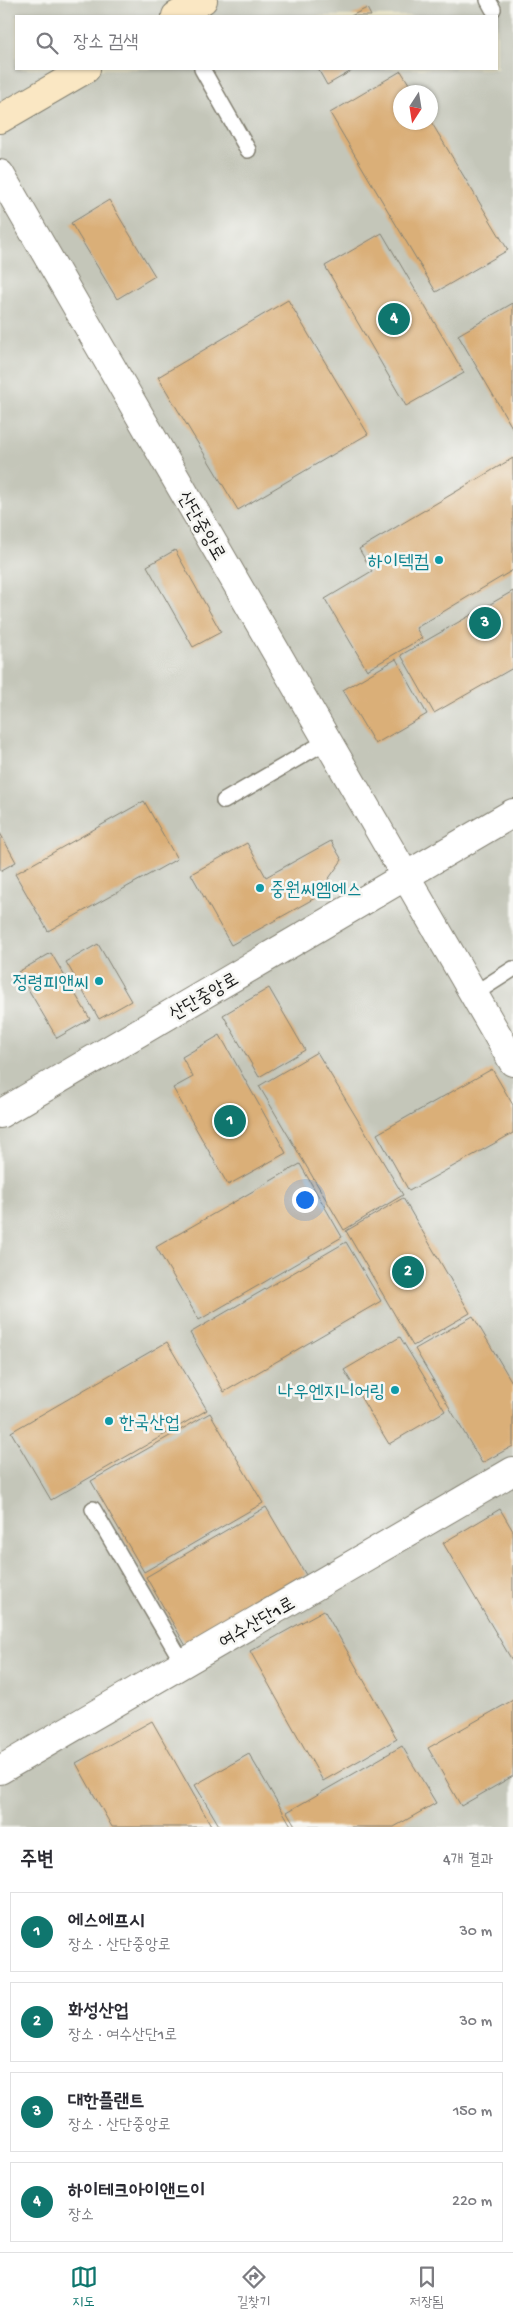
<!DOCTYPE html>
<html lang="ko">
<head>
<meta charset="utf-8">
<style>
	:root { --surface:#fff; --page:#f7f7f7; --text:#2b2b33; --muted:#7c7c81; --line:#e1e1e2; --accent:#0f766e }
	body { margin:0; font-family:"Gochi Hand","Poor Story",sans-serif; background:var(--page); color:var(--text) }
	.compass { position:absolute; left:393px; top:85px; width:45px; height:45px; border-radius:50%; background:var(--surface); box-shadow:0 1px 4px #0004; rotate:192deg }
	.you { position:absolute; left:304px; top:1199px; width:18px; height:18px; margin:-12px; border:4px solid #fff; border-radius:50%; background:#1a73e8; box-shadow:0 0 0 8px #1a73e833 }
	.badge { display:grid; place-items:center; width:32px; height:32px; border-radius:50%; background:var(--accent); color:#fff; font-size:16px; font-weight:700 }
	.pin { position:absolute; translate:-50% -50%; border:2px solid #fff; box-shadow:0 1px 5px #0006 }
	.list { margin:0; padding:0; list-style:none }
	h2 { display:flex; justify-content:space-between; align-items:center; height:65px; margin:0; padding:0 20px; font-size:21px }
	h2 small { font-size:16px; font-weight:400; color:var(--muted) }
	.list li { display:grid; grid-template-columns:32px 1fr auto; gap:15px; align-items:center; box-sizing:border-box; height:80px; margin:0 10px 10px; padding:0 10px; border:1px solid var(--line); border-radius:0px }
	.list b { display:block; font-size:19px; white-space:nowrap }
	.list p { margin:0; font-size:16px; white-space:nowrap; color:var(--muted) }
	.list em { font-size:16px; font-style:normal; color:var(--muted) }
	.icon { flex:none; width:28px; height:28px; fill:none; stroke:currentColor; stroke-width:2; stroke-linecap:round; stroke-linejoin:round }
	.map { position:relative; flex:none; width:513px; height:1827px; overflow:hidden }
	.search { position:absolute; background:var(--surface); box-shadow:0 1px 4px #0004; left:15px; right:15px; top:15px; height:55px; display:flex; align-items:center; gap:12px; box-sizing:border-box; padding:0 18px; border-radius:0px; color:var(--muted); font-size:19px }
	.sheet { height:425px; background:var(--surface) }
	nav { display:flex; justify-content:space-around; align-items:center; box-sizing:border-box; height:70px; border-top:1px solid var(--line); background:var(--surface); font-size:14px; color:var(--muted) }
	nav a { display:grid; justify-items:center; gap:2px }
	nav .on { color:var(--accent) }
	.map>svg:first-child { display:block }
</style>
</head>
<body>
<div class="map">
<svg width="513" height="1827" viewBox="0 0 513 1827">
	<rect width="100%" height="100%" fill="#f6f6f2"/>
	<filter id="ink" filterUnits="userSpaceOnUse"><feTurbulence type="fractalNoise" baseFrequency=".02" numOctaves="2"/><feDisplacementMap in="SourceGraphic" scale="10" xChannelSelector="R" yChannelSelector="G"/><feConvolveMatrix kernelMatrix="1 2 1 2 8 2 1 2 1" color-interpolation-filters="sRGB"/></filter>
	<filter id="wash" filterUnits="userSpaceOnUse"><feTurbulence type="fractalNoise" baseFrequency=".0096" numOctaves="4" result="noise"/><feDisplacementMap in="SourceGraphic" scale="20" xChannelSelector="R" yChannelSelector="G"/><feGaussianBlur stdDeviation="1.12" result="paint"/><feColorMatrix in="noise" values="0 0 0 0 0 0 0 0 0 0 0 0 0 0 0 0 0 1.4 0 .05"/><feComposite in="paint" operator="in"/></filter>
	<g filter="url(#wash)">
		<rect width="100%" height="100%" fill="#eae5c8"/>
		<!-- industrial -->
		<path fill="#c4c6b9" fill-rule="evenodd" d="M 0,0 L 513,0 L 513,1827 L 0,1827 ZM 16,16 L 497,16 L 497,69 L 16,69 ZM 400,92 L 430,92 L 430,122 L 400,122 Z"/>
		<g id="blocks">
			<!-- building -->
			<path fill="#daaf78" d="M 367,8 L 371,16 L 351,16 Z
				M 318,69 L 355,69 L 327,85 Z
				M 401,71 L 414,92 L 400,92 L 400,122 L 430,122 L 430,120 L 508,250 L 436,292 L 330,113 Z
				M 109,200 L 155,276 L 117,299 L 71,223 Z
				M 382,233 L 464,373 L 406,406 L 325,266 Z
				M 288,300 L 368,434 L 238,510 L 158,377 Z
				M 513,303 L 513,429 L 458,335 Z
				M 513,458 L 513,570 L 416,628 L 422,638 L 367,670 L 325,599 L 372,571 L 359,549 Z
				M 175,550 L 221,632 L 193,647 L 147,566 Z
				M 513,591 L 513,668 L 434,713 L 401,655 Z
				M 396,659 L 427,714 L 375,744 L 343,690 Z
				M 144,801 L 177,859 L 48,931 L 15,874 Z
				M 0,833 L 16,862 L 0,871 Z
				M 331,841 L 342,860 L 315,898 L 231,945 L 191,874 L 247,843 L 266,877 Z
				M 98,944 L 131,1001 L 99,1019 L 66,962 Z
				M 51,953 L 90,1019 L 57,1038 L 18,972 Z
				M 269,988 L 305,1050 L 259,1077 L 223,1015 Z
				M 220,1035 L 286,1153 L 228,1185 L 173,1088 L 193,1077 L 182,1057 Z
				M 317,1052 L 403,1195 L 344,1230 L 259,1086 Z
				M 492,1069 L 513,1105 L 513,1133 L 409,1191 L 377,1134 Z
				M 300,1164 L 342,1237 L 199,1320 L 156,1247 Z
				M 403,1198 L 470,1313 L 413,1346 L 346,1231 Z
				M 346,1242 L 381,1301 L 224,1392 L 190,1333 Z
				M 473,1316 L 513,1384 L 513,1446 L 482,1463 L 415,1349 Z
				M 400,1337 L 445,1411 L 389,1444 L 344,1370 Z
				M 167,1342 L 207,1410 L 51,1500 L 11,1432 Z
				M 210,1413 L 263,1503 L 144,1572 L 91,1481 Z
				M 266,1507 L 306,1575 L 186,1646 L 146,1577 Z
				M 500,1509 L 513,1531 L 513,1662 L 443,1543 Z
				M 324,1610 L 397,1739 L 323,1781 L 250,1651 Z
				M 513,1700 L 513,1776 L 461,1806 L 428,1748 Z
				M 152,1721 L 212,1827 L 112,1827 L 76,1763 Z
				M 402,1746 L 436,1803 L 394,1827 L 296,1827 L 287,1812 Z
				M 249,1754 L 292,1827 L 220,1827 L 195,1785 Z"/>
		</g>
	</g>
	<g filter="url(#ink)">
		<use href="#blocks" fill-opacity="0" stroke="#838072" stroke-width="1"/>
		<g fill="none" stroke-linecap="round" stroke-linejoin="round">
			<defs>
				<path id="lane" d="M 488,0 L 493,9
					M 202,69 L 248,150
					M 224,801 L 327,741
					M 474,994 L 513,969
					M 93,1509 L 183,1663"/>
				<path id="street" d="M 0,174 L 513,1062
					M 0,1114 L 513,813
					M 0,1770 L 513,1471"/>
				<path id="secondary" d="M 176,16 L 203,0
					M 0,119 L 86,69"/>
			</defs>
			<!-- lane casing -->
			<use href="#lane" stroke="#838072" stroke-width="18"/>
			<!-- street casing -->
			<use href="#street" stroke="#838072" stroke-width="30"/>
			<!-- secondary casing -->
			<use href="#secondary" stroke="#838072" stroke-width="30"/>
			<!-- lane -->
			<use href="#lane" stroke="#fff" stroke-width="15"/>
			<!-- street -->
			<use href="#street" stroke="#fff" stroke-width="28"/>
			<!-- secondary -->
			<use href="#secondary" stroke="#fae7c3" stroke-width="28"/>
		</g>
	</g>
	<!-- markers -->
	<g fill="#0f9aa8" stroke="#f6f6f2" stroke-width="2">
		<circle cx="439" cy="560" r="5"/>
		<circle cx="260" cy="888" r="5"/>
		<circle cx="99" cy="981" r="5"/>
		<circle cx="395" cy="1390" r="5"/>
		<circle cx="109" cy="1421" r="5"/>
	</g>
	<g text-anchor="middle" stroke-width="5" stroke-linejoin="round" paint-order="stroke">
		<!-- street labels -->
		<g font-size="19" fill="#1c1c1c" stroke="#f6f6f2">
			<text transform="translate(203 525) rotate(60)" y="7">산단중앙로</text>
			<text transform="translate(203 995) rotate(-30)" y="7">산단중앙로</text>
			<text transform="translate(256 1621) rotate(-30)" y="7">여수산단1로</text>
		</g>
		<!-- culture labels -->
		<g font-size="19" fill="#0d838f" stroke="#f6f6f2" text-anchor="end">
			<text x="429" y="567">하이텍컴</text>
			<text x="270" y="895" text-anchor="start">중원씨엠에스</text>
			<text x="89" y="988">정령피앤씨</text>
			<text x="385" y="1397">나우엔지니어링</text>
			<text x="119" y="1428" text-anchor="start">한국산업</text>
		</g>
	</g>
</svg>
<svg class="compass" viewBox="-18 -18 36 36"><path d="M0-13l5 13h-10z" fill="#e53935"/><path d="M0 13l5-13h-10z" fill="#7c7c81"/></svg>
<div class="you"></div>
<div class="pin badge" style="left:230px;top:1121px">1</div>
<div class="pin badge" style="left:408px;top:1272px">2</div>
<div class="pin badge" style="left:485px;top:623px">3</div>
<div class="pin badge" style="left:394px;top:319px">4</div>
<div class="search"><svg class="icon" aria-label="search" viewBox="0 0 24 24"><circle cx="10" cy="10" r="6"/><path d="M15 15l6 6"/></svg>장소 검색</div>
</div>
<section class="sheet">
<h2>주변<small>4개 결과</small></h2>
<ul class="list">
<li><span class="badge">1</span><div><b>에스에프시</b><p>장소 · 산단중앙로</p></div><em>30 m</em></li>
<li><span class="badge">2</span><div><b>화성산업</b><p>장소 · 여수산단1로</p></div><em>30 m</em></li>
<li><span class="badge">3</span><div><b>대한플랜트</b><p>장소 · 산단중앙로</p></div><em>150 m</em></li>
<li><span class="badge">4</span><div><b>하이테크아이앤드이</b><p>장소</p></div><em>220 m</em></li>
</ul>
</section>
<nav>
<a class="on"><svg class="icon" aria-label="map" viewBox="0 0 24 24"><path d="M3 6l6-2 6 2 6-2v14l-6 2-6-2-6 2zM9 4v14M15 6v14"/></svg>지도</a>
<a><svg class="icon" aria-label="directions" viewBox="0 0 24 24"><path d="M12 3l9 9-9 9-9-9zM9 14v-3h6M13 9l2 2-2 2"/></svg>길찾기</a>
<a><svg class="icon" aria-label="saved" viewBox="0 0 24 24"><path d="M7 4h10v16l-5-4-5 4z"/></svg>저장됨</a>
</nav>
</body>
</html>
